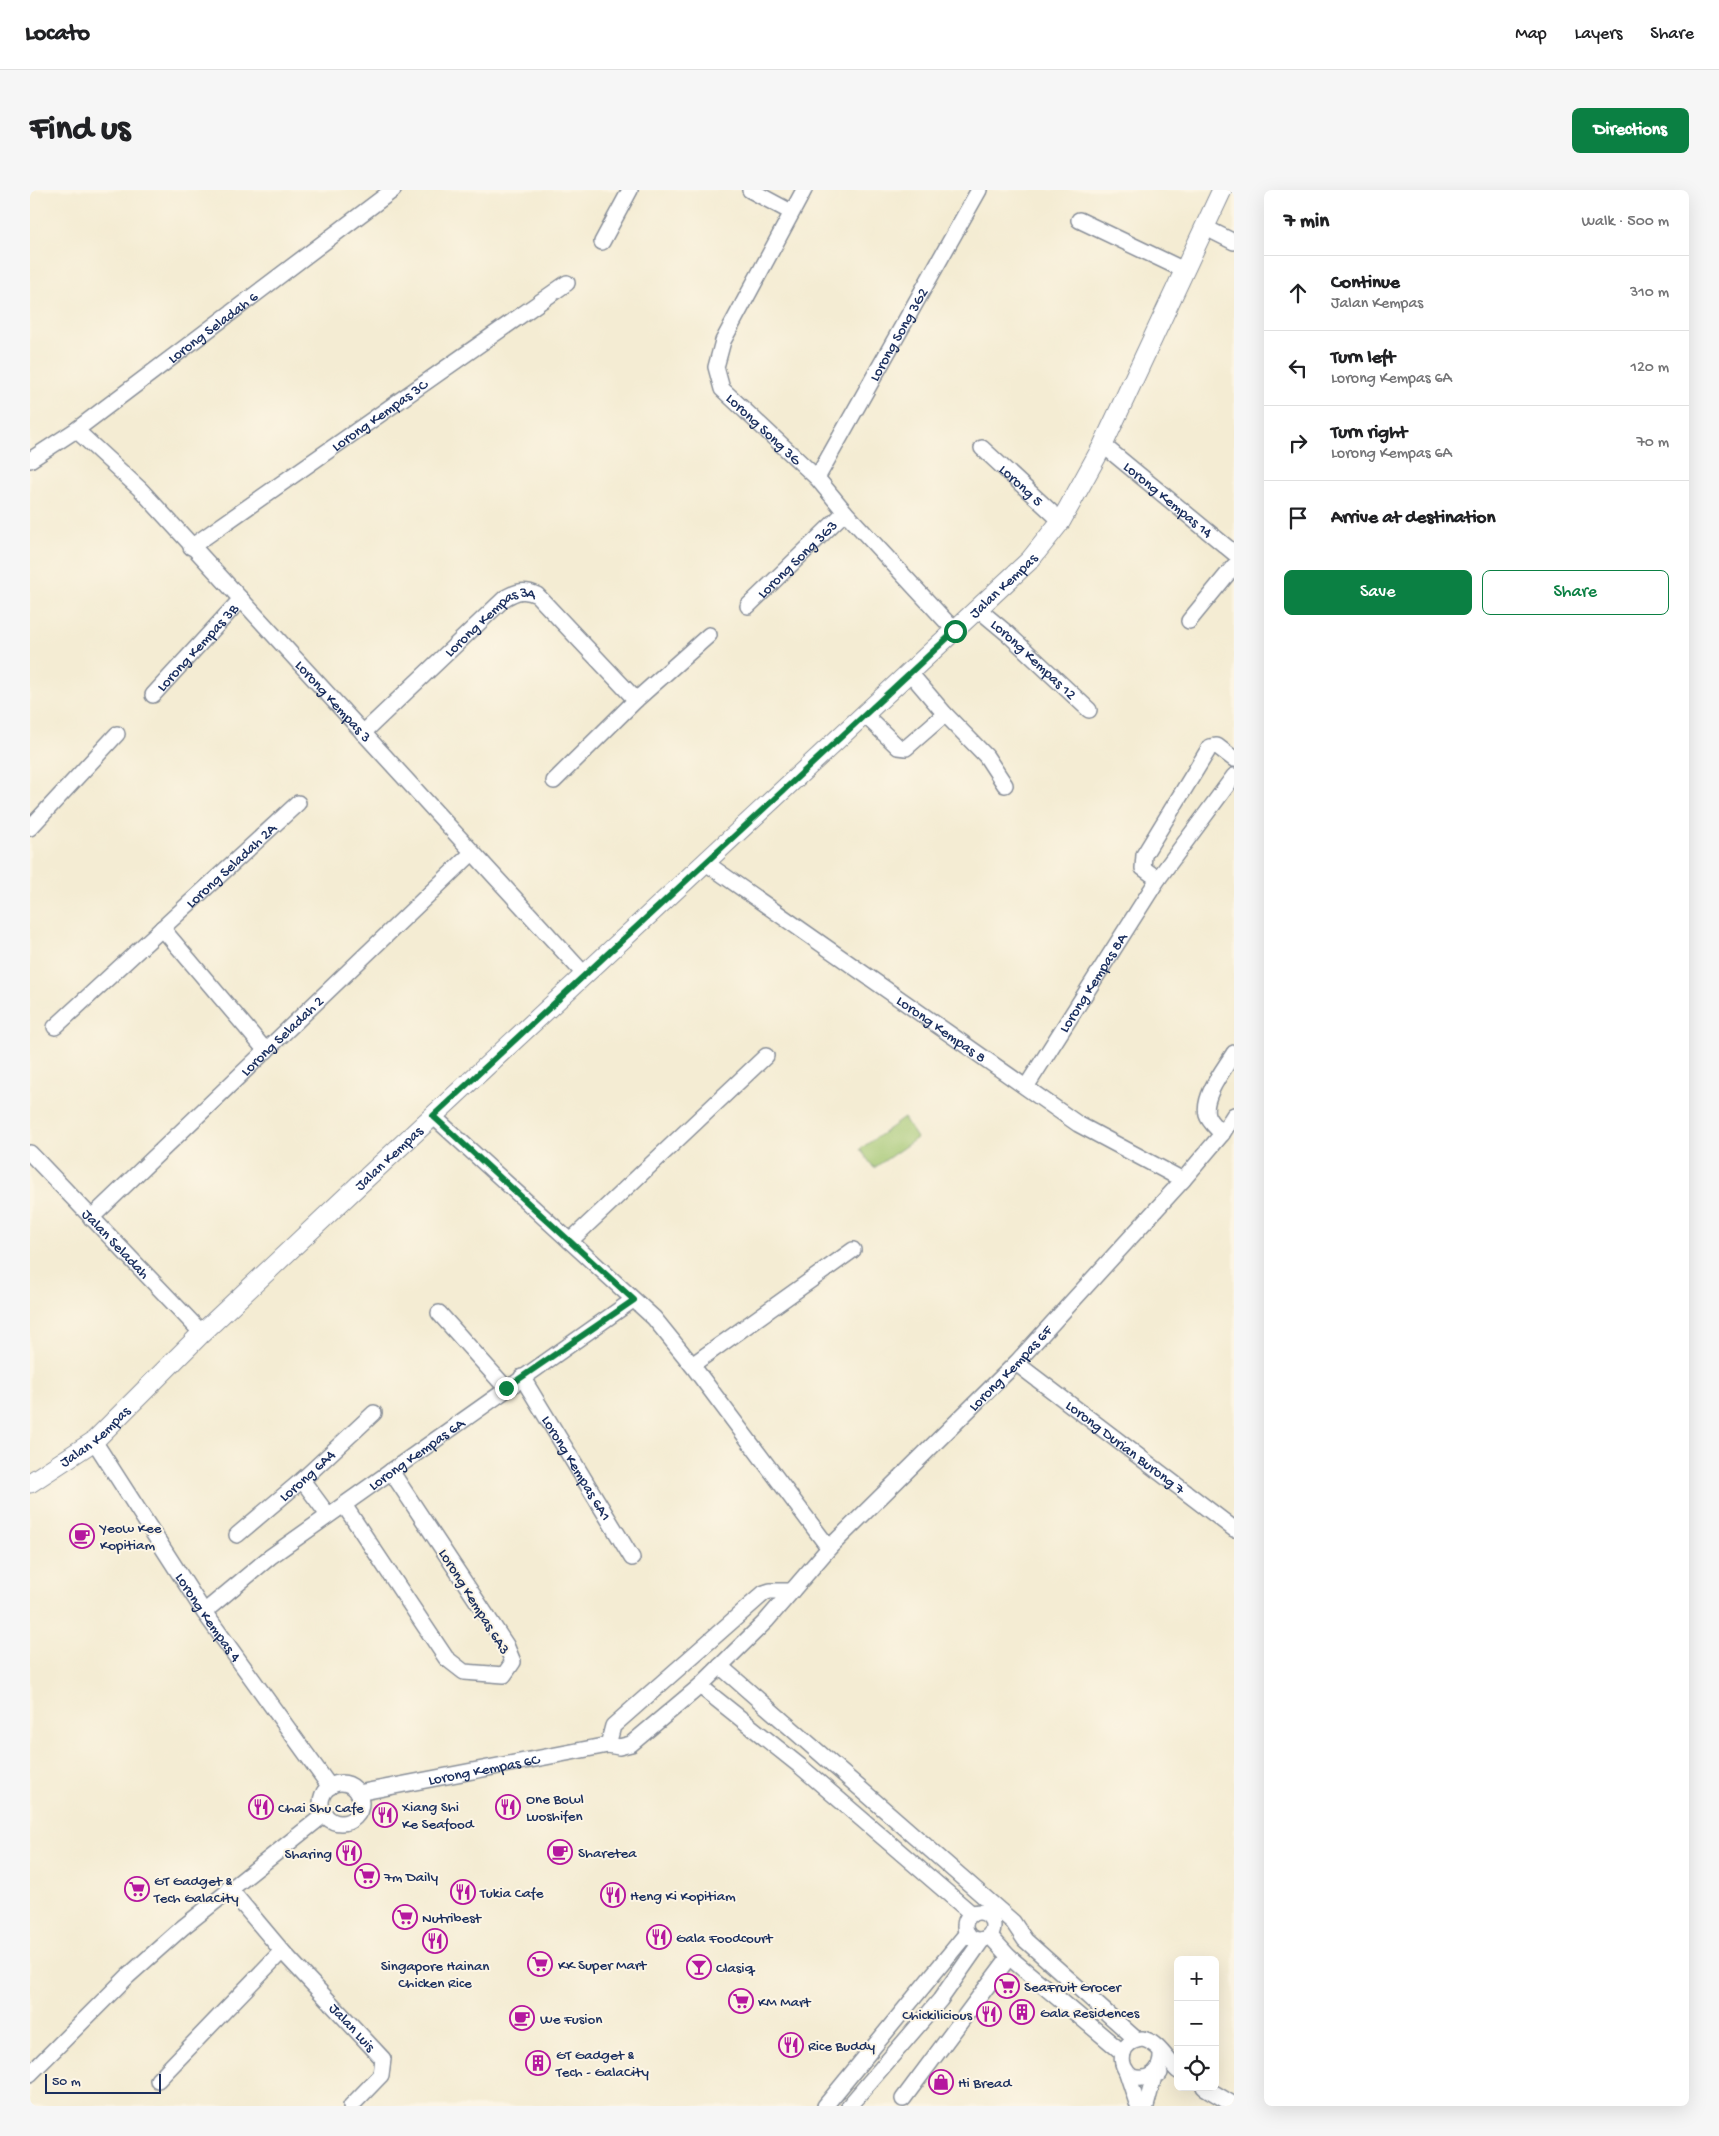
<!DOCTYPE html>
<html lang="en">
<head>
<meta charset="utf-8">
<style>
	:root { --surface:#fff; --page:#f6f6f6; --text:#202124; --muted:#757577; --line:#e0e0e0; --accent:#0b8043 }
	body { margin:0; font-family:"Gochi Hand",sans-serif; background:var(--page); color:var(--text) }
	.controls { position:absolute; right:15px; bottom:15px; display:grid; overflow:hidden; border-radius:8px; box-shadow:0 5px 20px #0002 }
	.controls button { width:45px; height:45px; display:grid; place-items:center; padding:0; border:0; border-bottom:1px solid var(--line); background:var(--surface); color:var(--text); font:25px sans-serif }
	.scale { position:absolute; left:15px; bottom:12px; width:116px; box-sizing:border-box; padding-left:5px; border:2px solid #1b2f5e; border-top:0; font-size:14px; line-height:18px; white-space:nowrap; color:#1b2f5e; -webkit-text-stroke:4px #fcf5e5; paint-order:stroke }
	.stop { position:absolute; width:15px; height:15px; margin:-11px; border:4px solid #0b8043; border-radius:50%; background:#fff }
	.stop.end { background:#0b8043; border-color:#fff; box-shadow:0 1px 5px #0008 }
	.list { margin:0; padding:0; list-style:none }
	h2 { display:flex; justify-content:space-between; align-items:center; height:65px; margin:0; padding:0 20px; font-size:21px }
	h2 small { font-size:16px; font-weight:400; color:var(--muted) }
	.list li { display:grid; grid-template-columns:32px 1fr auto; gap:15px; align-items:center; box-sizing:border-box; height:75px; padding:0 20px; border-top:1px solid var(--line) }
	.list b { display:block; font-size:19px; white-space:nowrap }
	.list p { margin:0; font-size:16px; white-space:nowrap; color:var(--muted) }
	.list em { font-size:16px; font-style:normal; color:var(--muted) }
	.actions { display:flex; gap:10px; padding:15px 20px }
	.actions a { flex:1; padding:11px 0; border:1px solid var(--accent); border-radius:8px; text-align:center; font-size:18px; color:var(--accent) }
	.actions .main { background:var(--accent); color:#fff }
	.icon { flex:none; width:28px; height:28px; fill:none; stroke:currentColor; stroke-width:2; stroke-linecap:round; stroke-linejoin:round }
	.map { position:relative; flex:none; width:1204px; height:1916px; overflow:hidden; border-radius:8px }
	header { display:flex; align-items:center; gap:30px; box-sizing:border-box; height:70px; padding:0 25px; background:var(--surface); border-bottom:1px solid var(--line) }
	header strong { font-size:24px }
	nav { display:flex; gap:28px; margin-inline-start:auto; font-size:18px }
	.intro { display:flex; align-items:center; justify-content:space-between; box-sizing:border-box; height:120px; padding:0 30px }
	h1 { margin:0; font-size:35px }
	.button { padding:12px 22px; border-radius:8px; background:var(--accent); color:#fff; font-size:18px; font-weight:700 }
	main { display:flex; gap:30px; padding:0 30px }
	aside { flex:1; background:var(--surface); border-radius:8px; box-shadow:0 5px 20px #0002 }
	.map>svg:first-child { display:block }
</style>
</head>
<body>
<header>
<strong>Locato</strong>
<nav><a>Map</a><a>Layers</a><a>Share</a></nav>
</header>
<div class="intro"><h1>Find us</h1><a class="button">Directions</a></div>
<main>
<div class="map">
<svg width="1204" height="1916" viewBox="0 0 1204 1916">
	<rect width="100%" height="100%" fill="#fcf5e5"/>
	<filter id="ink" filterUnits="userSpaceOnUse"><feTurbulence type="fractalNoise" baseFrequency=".02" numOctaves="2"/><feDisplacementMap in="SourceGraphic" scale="10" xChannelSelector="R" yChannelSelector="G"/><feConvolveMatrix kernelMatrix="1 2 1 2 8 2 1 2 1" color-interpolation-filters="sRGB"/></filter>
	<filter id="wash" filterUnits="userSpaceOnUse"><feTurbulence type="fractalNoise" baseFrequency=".0096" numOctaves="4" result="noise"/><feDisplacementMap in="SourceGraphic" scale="20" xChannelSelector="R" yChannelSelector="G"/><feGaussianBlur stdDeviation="1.12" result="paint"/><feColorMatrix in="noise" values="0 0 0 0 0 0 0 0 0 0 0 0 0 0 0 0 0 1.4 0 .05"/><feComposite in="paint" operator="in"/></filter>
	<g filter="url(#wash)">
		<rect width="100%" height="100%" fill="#f4ecd3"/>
		<!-- green -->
		<path fill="#a2c671" stroke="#5e7a68" d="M 874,928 L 887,948 L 844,978 L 830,959 Z"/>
	</g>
	<g filter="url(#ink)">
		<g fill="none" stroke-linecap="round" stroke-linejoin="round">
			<defs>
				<g id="minor">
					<path d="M 720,0 L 761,22"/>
					<path id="s1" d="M 774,0 L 693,151 L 686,177 L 692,199 L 787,288 L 815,322 L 925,441"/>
					<path d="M 1049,30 L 1154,80"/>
					<path d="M 1174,37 L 1204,52"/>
					<path d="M 572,52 L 600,0"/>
					<path id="s2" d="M 46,240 L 111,300 L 555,785"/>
					<path id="s3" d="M 1073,255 L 1204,363"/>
					<path id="s4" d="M 952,258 L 1031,331"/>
					<path id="s5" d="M 0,270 L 46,240 L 363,0"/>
					<path id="s6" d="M 787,288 L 949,0"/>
					<path id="s7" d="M 161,357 L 537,93"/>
					<path id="s8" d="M 718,416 L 815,322"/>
					<path id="s9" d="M 948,419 L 978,444 L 1059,520"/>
					<path d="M 1159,431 L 1204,376"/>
					<path d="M 880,483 L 915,524"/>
					<path id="s10" d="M 123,505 L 211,409"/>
					<path d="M 835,525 L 868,557 L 876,558 L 915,524 L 956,566 L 975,595"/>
					<path id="s11" d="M 333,543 L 475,408 C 487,401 495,399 507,405 L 606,510 L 679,445"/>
					<path d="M 524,591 L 606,510"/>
					<path d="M 0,638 L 87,544"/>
					<path id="s12" d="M 676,673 L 1048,934 L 1153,990"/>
					<path d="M 1128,689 L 1113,678 L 1114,665 L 1180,557 L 1187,556 L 1204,569"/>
					<path d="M 132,738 L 236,861"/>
					<path id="s13" d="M 25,837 L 268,613"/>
					<path id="s14" d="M 996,897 L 1128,689 L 1204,586"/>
					<path d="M 403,926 L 624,1128 L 662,1175 L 799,1358"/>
					<path d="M 1192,944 C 1187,938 1179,932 1177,925 C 1172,906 1195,878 1204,863"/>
					<path id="s15" d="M 0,963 L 172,1143"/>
					<path id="s16" d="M 61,1028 L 442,663"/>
					<path d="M 540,1051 L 736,866"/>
					<path d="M 409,1123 L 476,1198"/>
					<path id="s17" d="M 986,1173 L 1204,1339"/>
					<path d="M 662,1175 L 823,1060"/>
					<path id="s18" d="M 492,1187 L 602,1368"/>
					<path id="s19" d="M 64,1251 L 174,1422 L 300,1597"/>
					<path d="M 272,1290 L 298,1325"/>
					<path d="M 314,1315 L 416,1468 L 434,1482 L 474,1485 L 483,1472 L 476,1455 L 361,1281"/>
					<path id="s20" d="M 207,1345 L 272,1290 L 344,1223"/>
					<path id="s21" d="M 174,1422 L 240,1367 L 603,1110"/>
					<path d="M 690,1476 L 983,1732 L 995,1750 L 1107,1850"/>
					<path d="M 670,1496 L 770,1576 L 942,1724"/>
					<path id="s22" d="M 578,1555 L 589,1557 L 601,1554 L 670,1496 L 736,1431 L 799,1358 L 986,1173 L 1153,990 L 1192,944 L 1204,925"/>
					<circle cx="311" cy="1613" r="20"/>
					<path id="s23" d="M 328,1603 L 578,1555 L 583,1536 L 734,1403 L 740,1401 L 762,1401"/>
					<path id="s24" d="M 199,1698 L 252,1761 L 353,1869 L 351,1885 L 321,1916"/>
					<circle cx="949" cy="1736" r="14"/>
					<path d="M 960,1746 L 979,1767 L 1093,1863"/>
					<path d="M 1131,1864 C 1132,1881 1119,1892 1102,1887 C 1086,1874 1090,1851 1112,1849 C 1127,1851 1137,1870 1148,1881"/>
					<path d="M 1097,1883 L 1108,1916"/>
					<path d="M 0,1884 L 98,1786 L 152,1738 L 295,1624"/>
					<path d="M 128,1890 L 252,1761"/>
					<path d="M 1174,1897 L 1204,1915"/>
					<path d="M 873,1909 L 979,1767"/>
					<path d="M 795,1916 L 937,1743"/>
					<path d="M 819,1916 L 910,1810 L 952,1750"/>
					<path d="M 1116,1916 L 1125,1883 L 1130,1883"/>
				</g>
				<g id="tertiary">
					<path id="s25" d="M 0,1293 L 64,1251 L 172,1143 L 332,992 L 1000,370 L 1031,331 L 1073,255 L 1192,0"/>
				</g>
			</defs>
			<!-- minor casing -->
			<use href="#minor" stroke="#888e98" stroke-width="18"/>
			<!-- tertiary casing -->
			<use href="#tertiary" stroke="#888e98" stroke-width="21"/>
			<!-- minor -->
			<use href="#minor" stroke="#fff" stroke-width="15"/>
			<!-- tertiary -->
			<use href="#tertiary" stroke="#fff" stroke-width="19"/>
		</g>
	</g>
	<g fill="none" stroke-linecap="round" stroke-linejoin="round" filter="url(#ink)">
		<!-- route -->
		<path stroke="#0b8043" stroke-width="6" d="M 476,1198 L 604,1110 L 403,926 L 925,441"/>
	</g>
	<!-- icons -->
	<defs>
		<symbol id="cafe-ring" viewBox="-11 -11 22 22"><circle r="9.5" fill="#fcf5e5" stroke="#b5179e" stroke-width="1.5"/><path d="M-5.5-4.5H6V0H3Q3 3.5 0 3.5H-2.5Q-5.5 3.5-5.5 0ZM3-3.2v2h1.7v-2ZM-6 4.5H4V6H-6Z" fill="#b5179e"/></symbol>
		<symbol id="restaurant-ring" viewBox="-11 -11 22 22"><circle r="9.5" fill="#fcf5e5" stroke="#b5179e" stroke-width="1.5"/><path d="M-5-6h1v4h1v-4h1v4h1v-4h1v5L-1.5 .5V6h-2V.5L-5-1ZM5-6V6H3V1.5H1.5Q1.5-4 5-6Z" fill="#b5179e"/></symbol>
		<symbol id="supermarket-ring" viewBox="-11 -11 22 22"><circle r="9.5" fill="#fcf5e5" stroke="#b5179e" stroke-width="1.5"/><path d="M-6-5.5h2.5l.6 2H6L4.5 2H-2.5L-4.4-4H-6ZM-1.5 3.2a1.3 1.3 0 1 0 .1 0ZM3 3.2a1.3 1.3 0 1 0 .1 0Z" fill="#b5179e"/></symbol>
		<symbol id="bar-ring" viewBox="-11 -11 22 22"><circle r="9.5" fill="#fcf5e5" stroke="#b5179e" stroke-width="1.5"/><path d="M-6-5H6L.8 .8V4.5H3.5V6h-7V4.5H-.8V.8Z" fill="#b5179e"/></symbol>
		<symbol id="building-ring" viewBox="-11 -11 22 22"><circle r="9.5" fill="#fcf5e5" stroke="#b5179e" stroke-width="1.5"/><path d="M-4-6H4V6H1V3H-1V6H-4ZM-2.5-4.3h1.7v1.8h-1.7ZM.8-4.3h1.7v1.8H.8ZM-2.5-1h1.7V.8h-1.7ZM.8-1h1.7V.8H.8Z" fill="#b5179e"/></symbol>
		<symbol id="shop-ring" viewBox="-11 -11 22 22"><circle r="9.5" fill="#fcf5e5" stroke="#b5179e" stroke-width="1.5"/><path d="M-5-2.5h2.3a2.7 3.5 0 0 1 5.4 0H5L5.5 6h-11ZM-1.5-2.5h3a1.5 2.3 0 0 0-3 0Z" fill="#b5179e"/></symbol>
	</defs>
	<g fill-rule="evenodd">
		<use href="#cafe-ring" x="38" y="1332" width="28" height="28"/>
		<use href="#restaurant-ring" x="217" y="1603" width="28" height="28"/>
		<use href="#restaurant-ring" x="464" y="1603" width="28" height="28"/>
		<use href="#restaurant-ring" x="341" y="1611" width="28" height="28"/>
		<use href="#cafe-ring" x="516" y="1648" width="28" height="28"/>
		<use href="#restaurant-ring" x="305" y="1649" width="28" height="28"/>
		<use href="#supermarket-ring" x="323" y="1672" width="28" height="28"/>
		<use href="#supermarket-ring" x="93" y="1685" width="28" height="28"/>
		<use href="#restaurant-ring" x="419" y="1688" width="28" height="28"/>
		<use href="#restaurant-ring" x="569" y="1691" width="28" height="28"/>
		<use href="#supermarket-ring" x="361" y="1713" width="28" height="28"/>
		<use href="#restaurant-ring" x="615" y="1733" width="28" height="28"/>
		<use href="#restaurant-ring" x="391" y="1737" width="28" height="28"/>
		<use href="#supermarket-ring" x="496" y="1760" width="28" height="28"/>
		<use href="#bar-ring" x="655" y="1763" width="28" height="28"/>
		<use href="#supermarket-ring" x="963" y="1782" width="28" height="28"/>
		<use href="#supermarket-ring" x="697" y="1797" width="28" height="28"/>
		<use href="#building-ring" x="978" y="1808" width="28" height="28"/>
		<use href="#restaurant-ring" x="945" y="1810" width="28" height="28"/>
		<use href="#cafe-ring" x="478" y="1814" width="28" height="28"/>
		<use href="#restaurant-ring" x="747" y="1841" width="28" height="28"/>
		<use href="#building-ring" x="494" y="1859" width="28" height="28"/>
		<use href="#shop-ring" x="897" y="1878" width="28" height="28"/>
	</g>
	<g text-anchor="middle" stroke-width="4" stroke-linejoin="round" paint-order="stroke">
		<!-- street labels -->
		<g font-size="15" fill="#1b2f5e" stroke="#fcf5e5">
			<text dy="5" stroke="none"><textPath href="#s5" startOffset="226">Lorong Seladah 6</textPath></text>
			<text dy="5" stroke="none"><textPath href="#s6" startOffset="165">Lorong Song 3G2</textPath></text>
			<text dy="5" stroke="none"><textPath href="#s7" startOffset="230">Lorong Kempas 3C</textPath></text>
			<text dy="5" stroke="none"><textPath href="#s1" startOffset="279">Lorong Song 3G</textPath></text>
			<text dy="5" stroke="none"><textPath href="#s4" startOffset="54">Lorong 5</textPath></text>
			<text dy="5" stroke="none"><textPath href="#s3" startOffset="85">Lorong Kempas 14</textPath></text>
			<text dy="5" stroke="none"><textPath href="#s8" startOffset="68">Lorong Song 3G3</textPath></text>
			<text dy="5" stroke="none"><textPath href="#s25" startOffset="1325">Jalan Kempas</textPath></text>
			<text dy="5" stroke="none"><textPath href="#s11" startOffset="172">Lorong Kempas 3A</textPath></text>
			<text dy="5" stroke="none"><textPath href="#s10" startOffset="65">Lorong Kempas 3B</textPath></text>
			<text dy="5" stroke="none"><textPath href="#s9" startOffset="75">Lorong Kempas 12</textPath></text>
			<text dy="5" stroke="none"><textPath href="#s2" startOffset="374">Lorong Kempas 3</textPath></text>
			<text dy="5" stroke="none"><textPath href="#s13" startOffset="239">Lorong Seladah 2A</textPath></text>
			<text dy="5" stroke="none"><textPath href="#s14" startOffset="124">Lorong Kempas 8A</textPath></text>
			<text dy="5" stroke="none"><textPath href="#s12" startOffset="288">Lorong Kempas 8</textPath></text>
			<text dy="5" stroke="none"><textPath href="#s16" startOffset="264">Lorong Seladah 2</textPath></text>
			<text dy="5" stroke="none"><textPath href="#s25" startOffset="485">Jalan Kempas</textPath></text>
			<text dy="5" stroke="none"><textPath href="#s15" startOffset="125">Jalan Seladah</textPath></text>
			<text dy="5" stroke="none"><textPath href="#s22" startOffset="558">Lorong Kempas 6F</textPath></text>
			<text dy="5" stroke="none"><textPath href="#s25" startOffset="80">Jalan Kempas</textPath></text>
			<text dy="5" stroke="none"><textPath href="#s17" startOffset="138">Lorong Durian Burong 7</textPath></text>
			<text dy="5" stroke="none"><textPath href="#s21" startOffset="265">Lorong Kempas 6A</textPath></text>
			<text dy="5" stroke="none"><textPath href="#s18" startOffset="106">Lorong Kempas 6A1</textPath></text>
			<text dy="5" stroke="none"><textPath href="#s20" startOffset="92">Lorong 6A4</textPath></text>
			<text transform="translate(445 1411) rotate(58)" y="5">Lorong Kempas 6A3</text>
			<text dy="5" stroke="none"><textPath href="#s19" startOffset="210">Lorong Kempas 4</textPath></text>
			<text dy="5" stroke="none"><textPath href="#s23" startOffset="128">Lorong Kempas 6C</textPath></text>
			<text dy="5" stroke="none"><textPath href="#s24" startOffset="186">Jalan Luis</textPath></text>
		</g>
		<!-- poi labels -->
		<g font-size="15" fill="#1b2f5e" stroke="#fcf5e5" text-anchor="start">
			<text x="70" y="1342">Yeow Kee<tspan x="70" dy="17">Kopitiam</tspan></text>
			<text x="496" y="1613">One Bowl<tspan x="496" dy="17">Luoshifen</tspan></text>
			<text x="372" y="1621">Xiang Shi<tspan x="372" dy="17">Ke Seafood</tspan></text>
			<text x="248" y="1622">Chai Shu Cafe</text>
			<text x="548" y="1667">Sharetea</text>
			<text x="302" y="1668" text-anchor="end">Sharing</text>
			<text x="354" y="1691">7m Daily</text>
			<text x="124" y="1695">GT Gadget &amp;<tspan x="124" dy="17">Tech GalaCity</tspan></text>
			<text x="450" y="1707">Tukia Cafe</text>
			<text x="600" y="1710">Heng Ki Kopitiam</text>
			<text x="392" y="1732">Nutribest</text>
			<text x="646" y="1752">Gala Foodcourt</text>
			<text x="528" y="1779">KK Super Mart</text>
			<text x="405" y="1780" text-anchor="middle">Singapore Hainan<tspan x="405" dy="17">Chicken Rice</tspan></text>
			<text x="686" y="1782">Clasiq</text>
			<text x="994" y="1801">SeaFruit Grocer</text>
			<text x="728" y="1816">KM Mart</text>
			<text x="1010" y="1827">Gala Residences</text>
			<text x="942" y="1829" text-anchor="end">Chickilicious</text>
			<text x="510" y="1833">We Fusion</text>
			<text x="778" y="1860">Rice Buddy</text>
			<text x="526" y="1869">GT Gadget &amp;<tspan x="526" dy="17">Tech - GalaCity</tspan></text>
			<text x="928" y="1897">Hi Bread</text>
		</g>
	</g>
</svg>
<div class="controls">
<button>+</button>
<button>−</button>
<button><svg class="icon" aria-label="locate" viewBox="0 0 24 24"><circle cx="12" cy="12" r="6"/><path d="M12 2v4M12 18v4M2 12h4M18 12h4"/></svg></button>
</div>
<div class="scale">50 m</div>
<div class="stop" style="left:925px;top:441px"></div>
<div class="stop end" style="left:476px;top:1198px"></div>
</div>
<aside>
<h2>7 min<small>Walk · 500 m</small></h2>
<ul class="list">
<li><svg class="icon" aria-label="ahead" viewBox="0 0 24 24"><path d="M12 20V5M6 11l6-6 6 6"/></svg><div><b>Continue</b><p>Jalan Kempas</p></div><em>310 m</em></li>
<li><svg class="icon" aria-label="left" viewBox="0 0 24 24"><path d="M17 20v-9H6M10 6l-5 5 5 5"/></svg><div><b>Turn left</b><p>Lorong Kempas 6A</p></div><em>120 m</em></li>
<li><svg class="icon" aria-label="right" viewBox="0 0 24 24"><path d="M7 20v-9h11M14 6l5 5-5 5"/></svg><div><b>Turn right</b><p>Lorong Kempas 6A</p></div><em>70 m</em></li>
<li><svg class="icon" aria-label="arrive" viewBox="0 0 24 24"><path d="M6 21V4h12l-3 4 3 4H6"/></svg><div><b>Arrive at destination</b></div></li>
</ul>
<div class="actions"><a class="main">Save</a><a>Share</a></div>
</aside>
</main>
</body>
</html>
